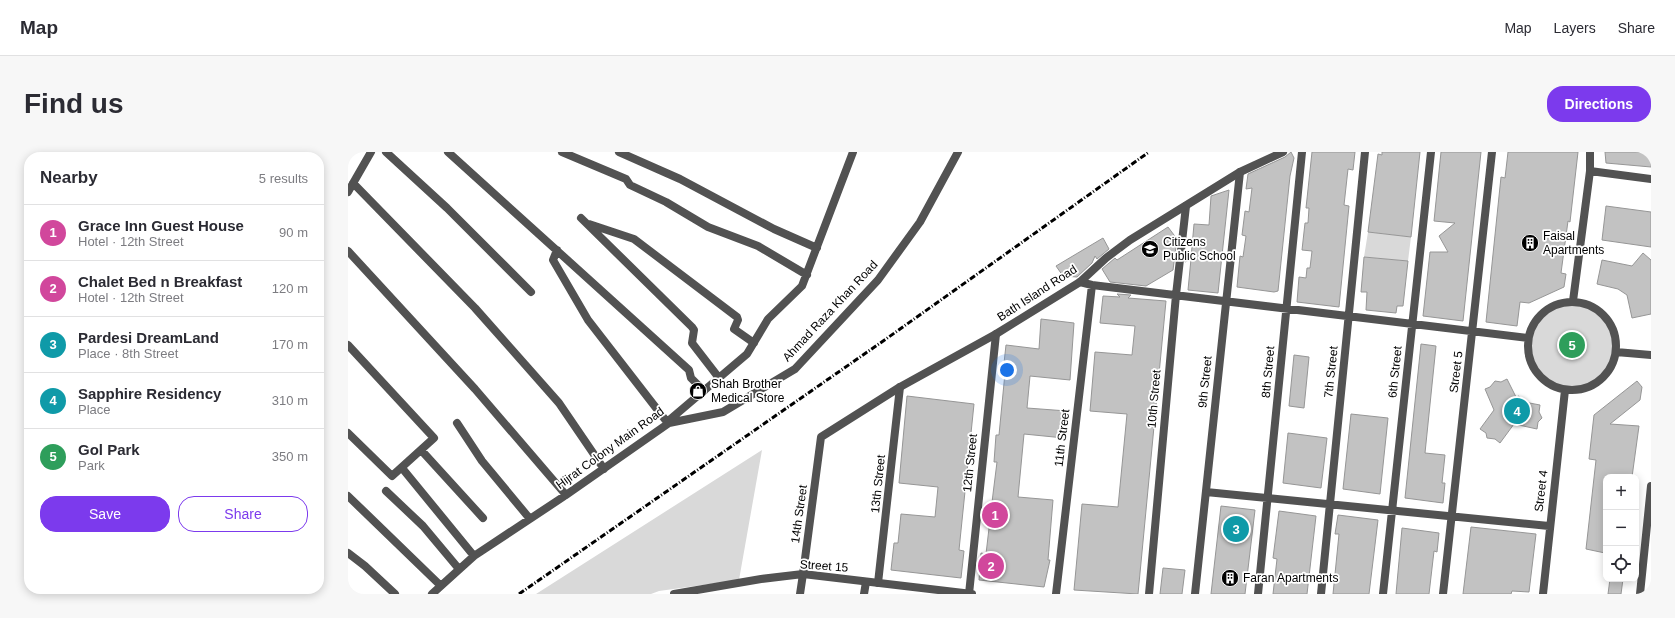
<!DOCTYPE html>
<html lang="en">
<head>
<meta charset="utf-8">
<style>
	:root { --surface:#fff; --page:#f7f7f7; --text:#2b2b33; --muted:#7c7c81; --line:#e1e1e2; --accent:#7c3aed }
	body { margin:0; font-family:Helvetica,sans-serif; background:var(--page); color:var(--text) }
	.controls { position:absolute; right:12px; bottom:12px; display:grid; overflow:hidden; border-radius:8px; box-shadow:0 2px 10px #0003 }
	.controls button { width:36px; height:36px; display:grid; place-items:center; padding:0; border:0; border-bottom:1px solid var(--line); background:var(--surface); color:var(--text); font:20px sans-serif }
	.you { position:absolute; left:659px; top:218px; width:14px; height:14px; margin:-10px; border:3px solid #fff; border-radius:50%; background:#1a73e8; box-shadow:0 0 0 6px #1a73e833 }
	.badge { display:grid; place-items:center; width:26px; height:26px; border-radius:50%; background:var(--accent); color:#fff; font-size:13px; font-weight:700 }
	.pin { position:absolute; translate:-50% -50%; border:2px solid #fff; box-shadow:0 1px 4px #0006 }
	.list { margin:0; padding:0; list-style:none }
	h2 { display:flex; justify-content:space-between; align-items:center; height:52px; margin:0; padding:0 16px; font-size:17px }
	h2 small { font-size:13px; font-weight:400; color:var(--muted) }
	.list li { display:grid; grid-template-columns:26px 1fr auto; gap:12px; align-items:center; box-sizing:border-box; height:56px; padding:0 16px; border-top:1px solid var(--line) }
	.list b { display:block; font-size:15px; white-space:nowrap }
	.list p { margin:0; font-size:13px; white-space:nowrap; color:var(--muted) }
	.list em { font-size:13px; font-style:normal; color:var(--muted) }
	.actions { display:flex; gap:8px; padding:12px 16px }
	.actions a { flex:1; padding:9px 0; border:1px solid var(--accent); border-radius:16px; text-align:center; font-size:14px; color:var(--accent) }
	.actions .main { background:var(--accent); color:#fff }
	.icon { flex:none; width:22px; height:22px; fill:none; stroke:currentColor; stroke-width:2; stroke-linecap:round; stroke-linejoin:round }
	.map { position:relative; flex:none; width:1303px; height:442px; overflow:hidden; border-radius:16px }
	header { display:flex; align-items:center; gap:24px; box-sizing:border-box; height:56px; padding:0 20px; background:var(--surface); border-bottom:1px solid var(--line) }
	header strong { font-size:19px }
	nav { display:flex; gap:22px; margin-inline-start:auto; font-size:14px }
	.intro { display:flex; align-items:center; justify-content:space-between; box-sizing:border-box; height:96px; padding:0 24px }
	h1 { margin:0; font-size:28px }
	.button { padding:10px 18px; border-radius:16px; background:var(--accent); color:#fff; font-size:14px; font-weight:700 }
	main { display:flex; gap:24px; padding:0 24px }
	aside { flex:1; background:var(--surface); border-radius:16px; box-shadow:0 2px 10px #0003 }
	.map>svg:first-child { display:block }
</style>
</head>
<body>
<header>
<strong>Map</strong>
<nav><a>Map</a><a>Layers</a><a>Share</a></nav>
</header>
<div class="intro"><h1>Find us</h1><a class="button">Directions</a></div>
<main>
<aside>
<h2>Nearby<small>5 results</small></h2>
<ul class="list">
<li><span class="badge" style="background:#d1479c">1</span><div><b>Grace Inn Guest House</b><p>Hotel · 12th Street</p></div><em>90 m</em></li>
<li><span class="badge" style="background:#d1479c">2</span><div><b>Chalet Bed n Breakfast</b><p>Hotel · 12th Street</p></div><em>120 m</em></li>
<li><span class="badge" style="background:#0f9aa8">3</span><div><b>Pardesi DreamLand</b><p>Place · 8th Street</p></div><em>170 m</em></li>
<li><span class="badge" style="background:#0f9aa8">4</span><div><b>Sapphire Residency</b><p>Place</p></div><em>310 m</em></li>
<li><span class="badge" style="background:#2e9e5b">5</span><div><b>Gol Park</b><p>Park</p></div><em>350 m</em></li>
</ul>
<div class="actions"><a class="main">Save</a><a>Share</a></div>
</aside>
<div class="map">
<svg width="1303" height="442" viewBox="0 0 1303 442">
	<rect width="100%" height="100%" fill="#fff"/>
	<!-- green -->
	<path fill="#d9d9d9" d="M 1020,80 L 1063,85 L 1060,109 L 1016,105 Z
		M1180 194a44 44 0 1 1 88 0a44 44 0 1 1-88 0Z
		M 414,298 L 391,428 L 311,439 L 303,442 L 188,442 Z"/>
	<!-- building -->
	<path fill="#c2c2c2" stroke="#969696" d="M 943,0 L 946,6 L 942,24 L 930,139 L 926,140 L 889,135 L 892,104 L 895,105 L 898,84 L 894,83 L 897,59 L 901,60 L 904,36 L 898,37 L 900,22 L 937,5 Z
		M 964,0 L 1007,0 L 1005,18 L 1000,17 L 996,53 L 1001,54 L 991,155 L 949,150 L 951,125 L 958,126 L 959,116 L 962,116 L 964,99 L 954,98 L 957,71 L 960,71 L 961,56 L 958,56 Z
		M 1034,0 L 1072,0 L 1063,85 L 1020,80 L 1030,2 L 1034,3 Z
		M 1093,0 L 1133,0 L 1115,169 L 1075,164 L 1082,100 L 1100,100 L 1091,84 L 1107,71 L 1086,69 Z
		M 1160,0 L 1230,0 L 1222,70 L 1220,69 L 1213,121 L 1218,122 L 1216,135 L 1181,151 L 1172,150 L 1169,174 L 1138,170 L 1153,25 L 1157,26 Z
		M 1257,0 L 1303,0 L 1303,15 L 1258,11 Z
		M 881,38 L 870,141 L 840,138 L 843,107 L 837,110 L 838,100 L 843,106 L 846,72 L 861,73 L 863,44 Z
		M 1258,54 L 1303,60 L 1303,95 L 1254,88 Z
		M 820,75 L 829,87 L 825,118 L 798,134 L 762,130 L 754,117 L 767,106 L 769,108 Z
		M 755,86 L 761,97 L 749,107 L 747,104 L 744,111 L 729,125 L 715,124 L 708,114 Z
		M 1295,101 L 1303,108 L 1303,162 L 1284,166 L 1279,143 L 1270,137 L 1249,132 L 1254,108 L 1284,114 Z
		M 1016,105 L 1060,109 L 1055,154 L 1049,154 L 1048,161 L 1018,158 L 1019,140 L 1013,140 Z
		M 769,142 L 783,143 L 780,146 L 818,149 L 790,442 L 726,438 L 734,352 L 770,355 L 779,262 L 742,259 L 747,200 L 784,203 L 787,174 L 752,171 L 755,144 L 772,145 Z
		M 693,167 L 726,171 L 722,228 L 682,224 L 679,256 L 719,259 L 716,286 L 676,282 L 670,345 L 705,348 L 700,408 L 702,408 L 696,435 L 631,428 L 633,401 L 638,402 L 645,342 L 649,310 L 646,310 L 648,283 L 651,283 L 657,221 L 655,220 L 658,193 L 691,197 Z
		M 1073,192 L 1088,194 L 1077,301 L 1097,303 L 1094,331 L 1097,331 L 1095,351 L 1057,346 Z
		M 946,203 L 961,205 L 956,256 L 941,254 Z
		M 1159,227 L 1168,245 L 1171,244 L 1171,249 L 1192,253 L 1191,260 L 1194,266 L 1190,270 L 1189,277 L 1166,272 L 1152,291 L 1147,287 L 1139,286 L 1138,281 L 1132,277 L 1146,258 L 1137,237 L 1142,235 L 1147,229 L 1153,230 Z
		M 1289,229 L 1294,235 L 1292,248 L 1262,272 L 1291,274 L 1284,325 L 1258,325 L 1257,401 L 1238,397 L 1248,308 L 1241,307 L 1246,263 Z
		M 559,244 L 626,252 L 611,398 L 616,399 L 613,426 L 543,418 L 546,391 L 550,391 L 553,362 L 587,365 L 590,335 L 551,331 Z
		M 1003,262 L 1040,266 L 1032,342 L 995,337 Z
		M 940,281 L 979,286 L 973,336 L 935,331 Z
		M 873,354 L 907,358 L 897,442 L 863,442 Z
		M 931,359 L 968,364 L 959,442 L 925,442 L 929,407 L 925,406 Z
		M 990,363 L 1030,368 L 1021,442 L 985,442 L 991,382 L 987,382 Z
		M 1123,375 L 1188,382 L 1181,440 L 1164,439 L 1163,442 L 1115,442 Z
		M 1054,376 L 1091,381 L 1089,400 L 1086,399 L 1081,442 L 1048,442 Z
		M 815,416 L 837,418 L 834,442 L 812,442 Z
		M 1262,427 L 1275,427 L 1273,442 L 1260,442 Z"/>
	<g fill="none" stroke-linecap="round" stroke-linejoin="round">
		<!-- minor -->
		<path stroke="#525252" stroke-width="8" d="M 38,0 L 99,56 L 183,140
			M 100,0 L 341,218 L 343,226 L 356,239
			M 214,0 L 278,27 L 282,33 L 318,50 L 360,75 L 410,94 L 459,123
			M 271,0 L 332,27 L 426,77 L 469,96
			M 1242,19 L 1303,27
			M 5,31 L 127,156 L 211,251 L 256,317
			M 0,40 L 23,0
			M 233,66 L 344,175 L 346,178 L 344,191 L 371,226
			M 241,72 L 286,87 L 389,165 L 390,168 L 386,177 L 406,191
			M 209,98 L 205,108 L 240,168 L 319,270
			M 0,99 L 127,237 L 218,343
			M 732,130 L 744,133 L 1180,186
			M 1225,149 L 1242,19 L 1242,0
			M1180 194a44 44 0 1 1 88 0a44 44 0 1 1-88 0Z
			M 0,193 L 86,286 L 44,324 L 0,281
			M 1268,200 L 1303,203
			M 109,271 L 134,309 L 182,367
			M 321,271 L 375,260 L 447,217 L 530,128 L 572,70 L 610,0
			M 73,298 L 135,366
			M 54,316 L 126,404
			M 38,339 L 75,374 L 111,417
			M 858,340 L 1201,374
			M 0,344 L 93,434
			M 0,401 L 17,414 L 47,442
			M 530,431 L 552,235
			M 84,442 L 126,404 L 218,343 L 321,271 L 319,270 L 399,202 L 420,167 L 454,134 L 505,0
			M 326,442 L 413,427 L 455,422 L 452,442
			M 516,442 L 518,430
			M 621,442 L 648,182
			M 708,442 L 744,133
			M 801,442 L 828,143 L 838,54
			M 847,442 L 892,20
			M 910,442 L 954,0
			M 973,442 L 1017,0
			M 1035,442 L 1083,0
			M 1095,442 L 1144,0
			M 1195,442 L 1217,238
			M 1292,442 L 1303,334"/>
		<!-- tertiary -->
		<path stroke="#525252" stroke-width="8" d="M 624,442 L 455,422 L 473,285 L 552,235 L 648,182 L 732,130 L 758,106 L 782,88 L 892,20 L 935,0"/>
		<!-- rail -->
		<path stroke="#000" stroke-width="3" stroke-dasharray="6 2 1 2" stroke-linecap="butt" d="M 171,442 L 538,187 L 801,0"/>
	</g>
	<!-- icons -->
	<defs>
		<symbol id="building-disc" viewBox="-11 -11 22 22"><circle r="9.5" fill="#000" stroke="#fff"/><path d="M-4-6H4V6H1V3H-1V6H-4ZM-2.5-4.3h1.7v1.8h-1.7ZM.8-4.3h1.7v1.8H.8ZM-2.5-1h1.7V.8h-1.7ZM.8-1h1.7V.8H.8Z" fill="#fff"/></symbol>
		<symbol id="school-disc" viewBox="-11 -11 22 22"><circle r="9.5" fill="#000" stroke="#fff"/><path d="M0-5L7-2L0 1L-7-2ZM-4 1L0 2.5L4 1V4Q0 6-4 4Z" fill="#fff"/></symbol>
		<symbol id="shop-disc" viewBox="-11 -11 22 22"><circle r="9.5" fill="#000" stroke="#fff"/><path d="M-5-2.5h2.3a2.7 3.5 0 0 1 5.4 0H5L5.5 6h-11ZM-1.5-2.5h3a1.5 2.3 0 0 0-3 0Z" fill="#fff"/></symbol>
	</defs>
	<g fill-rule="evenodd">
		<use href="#building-disc" x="1172" y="81" width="20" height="20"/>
		<use href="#school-disc" x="792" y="87" width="20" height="20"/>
		<use href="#shop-disc" x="340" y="229" width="20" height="20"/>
		<use href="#building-disc" x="872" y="416" width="20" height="20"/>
	</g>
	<g text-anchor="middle" stroke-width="3.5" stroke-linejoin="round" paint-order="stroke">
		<!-- poi labels -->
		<g font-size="12" fill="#000" stroke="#fff" text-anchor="start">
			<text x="1195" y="88">Faisal<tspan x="1195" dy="14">Apartments</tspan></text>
			<text x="815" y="94">Citizens<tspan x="815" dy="14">Public School</tspan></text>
			<text x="363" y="236">Shah Brother<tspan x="363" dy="14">Medical Store</tspan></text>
			<text x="895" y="430">Faran Apartments</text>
		</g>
		<!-- street labels -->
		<g font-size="12" fill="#000" stroke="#fff">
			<text transform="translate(689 141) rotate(-33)" y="4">Bath Island Road</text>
			<text transform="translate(482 159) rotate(-47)" y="4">Ahmad Raza Khan Road</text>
			<text transform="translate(920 220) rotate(-85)" y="4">8th Street</text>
			<text transform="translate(983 220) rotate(-84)" y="4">7th Street</text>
			<text transform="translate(1047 220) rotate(-84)" y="4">6th Street</text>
			<text transform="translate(1108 220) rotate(-83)" y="4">Street 5</text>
			<text transform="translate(857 230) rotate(-84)" y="4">9th Street</text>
			<text transform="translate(806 247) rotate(-85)" y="4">10th Street</text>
			<text transform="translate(714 286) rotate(-83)" y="4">11th Street</text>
			<text transform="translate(262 296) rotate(-36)" y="4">Hijrat Colony Main Road</text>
			<text transform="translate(622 311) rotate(-84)" y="4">12th Street</text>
			<text transform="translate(530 332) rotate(-84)" y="4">13th Street</text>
			<text transform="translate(1193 339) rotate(-83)" y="4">Street 4</text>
			<text transform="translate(451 362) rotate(-82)" y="4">14th Street</text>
			<text transform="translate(476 414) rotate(4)" y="4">Street 15</text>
		</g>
	</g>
</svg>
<div class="controls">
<button>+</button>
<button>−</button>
<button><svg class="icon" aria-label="locate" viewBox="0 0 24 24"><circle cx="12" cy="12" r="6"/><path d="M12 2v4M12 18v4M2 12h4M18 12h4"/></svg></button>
</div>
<div class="you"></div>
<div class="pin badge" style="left:647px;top:363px;background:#d1479c">1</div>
<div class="pin badge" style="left:643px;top:414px;background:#d1479c">2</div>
<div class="pin badge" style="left:888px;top:377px;background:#0f9aa8">3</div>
<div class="pin badge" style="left:1169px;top:259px;background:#0f9aa8">4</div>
<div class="pin badge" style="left:1224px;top:193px;background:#2e9e5b">5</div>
</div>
</main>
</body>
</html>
